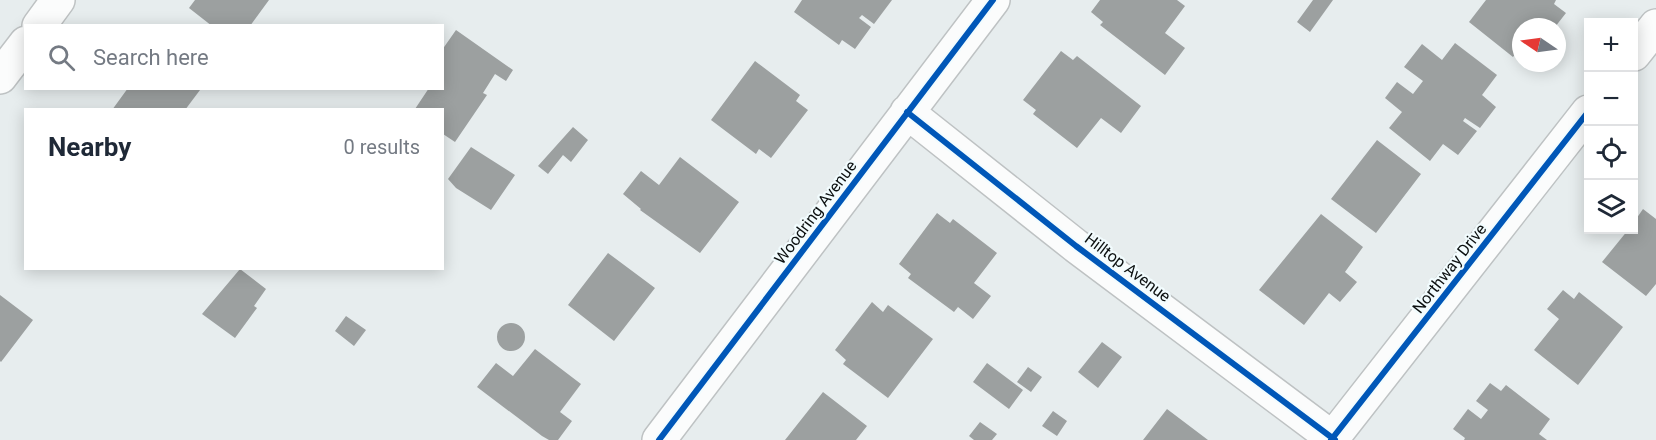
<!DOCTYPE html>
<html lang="en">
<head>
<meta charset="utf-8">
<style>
	:root { --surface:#fff; --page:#f6f6f7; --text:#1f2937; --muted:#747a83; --line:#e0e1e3 }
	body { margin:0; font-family:Roboto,sans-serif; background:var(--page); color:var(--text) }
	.controls { position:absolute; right:18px; top:18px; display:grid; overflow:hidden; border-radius:0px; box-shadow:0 3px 15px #0003 }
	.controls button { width:54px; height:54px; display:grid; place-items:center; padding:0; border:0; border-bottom:2px solid var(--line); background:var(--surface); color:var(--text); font:30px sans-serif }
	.compass { position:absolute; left:1512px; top:18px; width:54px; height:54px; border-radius:50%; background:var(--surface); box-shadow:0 3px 15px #0003; rotate:283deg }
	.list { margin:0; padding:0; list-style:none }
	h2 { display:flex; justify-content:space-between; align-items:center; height:78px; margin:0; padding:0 24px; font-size:26px }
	h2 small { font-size:20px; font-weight:400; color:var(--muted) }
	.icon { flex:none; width:33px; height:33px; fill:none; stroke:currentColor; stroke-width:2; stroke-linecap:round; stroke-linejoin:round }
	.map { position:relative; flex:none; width:1656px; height:440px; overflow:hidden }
	.search { position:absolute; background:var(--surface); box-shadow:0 3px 15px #0003; left:24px; top:24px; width:420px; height:66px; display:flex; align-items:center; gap:15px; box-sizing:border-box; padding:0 21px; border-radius:0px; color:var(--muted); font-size:22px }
	.panel { position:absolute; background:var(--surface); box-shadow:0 3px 15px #0003; left:24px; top:108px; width:420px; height:162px; border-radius:0px }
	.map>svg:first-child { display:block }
</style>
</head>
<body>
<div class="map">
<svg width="1656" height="440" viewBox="0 0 1656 440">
	<rect width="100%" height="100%" fill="#e7edee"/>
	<!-- building -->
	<path fill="#9ca0a0" d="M 195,0 L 269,0 L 250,26 L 212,26 L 189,8 Z
		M 802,0 L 892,0 L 874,24 L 862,15 L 859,18 L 871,27 L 855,49 L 842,40 L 839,45 L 794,12 Z
		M 1100,0 L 1177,0 L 1185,6 L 1165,33 L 1185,48 L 1165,75 L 1100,25 L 1103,22 L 1091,12 Z
		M 1313,0 L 1333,0 L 1310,32 L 1297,22 Z
		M 1486,0 L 1556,0 L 1554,4 L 1566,13 L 1555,27 L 1521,27 L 1521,55 L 1517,52 L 1513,57 L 1469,22 Z
		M 456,30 L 513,70 L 506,81 L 495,74 L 483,93 L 487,95 L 455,142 L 443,134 L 442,110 L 415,109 L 429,88 L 442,88 L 442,50 Z
		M 1455,43 L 1497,75 L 1482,95 L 1496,107 L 1480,128 L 1465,118 L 1463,121 L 1477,131 L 1458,155 L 1443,144 L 1430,161 L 1389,128 L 1402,112 L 1385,98 L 1397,82 L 1413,94 L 1423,81 L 1404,67 L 1422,44 L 1442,60 Z
		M 1061,51 L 1073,60 L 1077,56 L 1141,106 L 1121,133 L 1101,118 L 1077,148 L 1033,114 L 1036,110 L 1023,100 Z
		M 755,61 L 800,95 L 796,101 L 808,110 L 771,158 L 759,149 L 756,154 L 711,120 Z
		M 128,88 L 197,88 L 200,90 L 185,110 L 112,110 Z
		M 573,127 L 588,140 L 571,162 L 563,155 L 548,174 L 538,166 Z
		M 1377,140 L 1421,174 L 1376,233 L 1331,199 Z
		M 471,147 L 515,175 L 491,210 L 456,188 L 448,179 Z
		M 680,157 L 739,202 L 700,253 L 640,210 L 641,209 L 623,194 L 641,171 L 659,185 Z
		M 1643,209 L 1656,219 L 1656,284 L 1646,296 L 1602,262 L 1628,230 L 1634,230 L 1634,222 Z
		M 937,213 L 950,223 L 953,219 L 997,253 L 974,283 L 991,296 L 973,319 L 958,307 L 954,312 L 908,278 L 911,274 L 899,264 Z
		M 1321,214 L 1363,247 L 1345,272 L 1357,282 L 1340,302 L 1329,293 L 1304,325 L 1259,290 Z
		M 608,253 L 655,288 L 614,341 L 568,305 Z
		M 240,269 L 266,289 L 254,306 L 257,308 L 235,338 L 202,314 Z
		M 1563,290 L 1574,299 L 1579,292 L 1623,327 L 1578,385 L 1534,350 L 1559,319 L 1547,309 Z
		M 0,295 L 33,320 L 1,362 L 0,361 Z
		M 872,302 L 883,312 L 888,305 L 933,339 L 888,398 L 843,364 L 846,360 L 835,350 Z
		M 346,316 L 366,330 L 354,346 L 335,331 Z
		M497 337a14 14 0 1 1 28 0a14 14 0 1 1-28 0Z
		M 1102,342 L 1122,357 L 1098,388 L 1078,372 Z
		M 535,349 L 581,384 L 560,412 L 572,421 L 558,440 L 549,440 L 542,436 L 477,387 L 496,363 L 513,376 Z
		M 987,363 L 1023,390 L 1009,409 L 973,382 Z
		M 1028,367 L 1042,377 L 1031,392 L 1017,382 Z
		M 1490,383 L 1501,391 L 1506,385 L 1550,419 L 1539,434 L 1547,440 L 1464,440 L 1465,438 L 1453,429 L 1468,409 L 1481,419 L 1488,410 L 1476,401 Z
		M 823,392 L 867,426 L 856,440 L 785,440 Z
		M 1167,409 L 1208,440 L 1143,440 Z
		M 1053,411 L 1067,421 L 1057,436 L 1042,426 Z
		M 980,422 L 997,434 L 992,440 L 974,440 L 969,436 Z"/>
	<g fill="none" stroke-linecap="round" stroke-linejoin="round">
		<defs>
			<path id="minor" d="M 39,26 L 58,0
				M 1634,54 L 1656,26
				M 0,77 L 26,43
				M 907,112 L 1076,246 L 1335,440
				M 659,440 L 993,0
				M 1331,440 L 1588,112"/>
		</defs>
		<!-- minor casing -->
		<use href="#minor" stroke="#bec2c3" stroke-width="36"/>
		<!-- minor -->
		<use href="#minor" stroke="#fbfcfc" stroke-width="33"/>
		<defs>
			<path id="cycleway" d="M 907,112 L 1076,246 L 1335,440
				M 659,440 L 993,0
				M 1331,440 L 1588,112"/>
		</defs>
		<!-- cycleway casing -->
		<use href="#cycleway" stroke="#f2fcfe" stroke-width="10"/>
		<!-- cycleway -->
		<use href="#cycleway" stroke="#0057b8" stroke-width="6"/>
	</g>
	<g text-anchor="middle" stroke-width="4.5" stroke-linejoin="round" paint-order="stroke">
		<!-- street labels -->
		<g font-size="16" fill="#0c1010" stroke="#f2fcfe">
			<text transform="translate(815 212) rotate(-53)" y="6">Woodring Avenue</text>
			<text transform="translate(1128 267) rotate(37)" y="6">Hilltop Avenue</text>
			<text transform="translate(1449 268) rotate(-52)" y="6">Northway Drive</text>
		</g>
	</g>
</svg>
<div class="controls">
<button>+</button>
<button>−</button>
<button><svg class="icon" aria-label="locate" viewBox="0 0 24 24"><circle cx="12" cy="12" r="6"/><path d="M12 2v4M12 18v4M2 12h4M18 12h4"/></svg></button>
<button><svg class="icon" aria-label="layers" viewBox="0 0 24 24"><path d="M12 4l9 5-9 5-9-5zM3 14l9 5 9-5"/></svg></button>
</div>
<svg class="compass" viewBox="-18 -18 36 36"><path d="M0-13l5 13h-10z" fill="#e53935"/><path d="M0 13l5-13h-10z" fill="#747a83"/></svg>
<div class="search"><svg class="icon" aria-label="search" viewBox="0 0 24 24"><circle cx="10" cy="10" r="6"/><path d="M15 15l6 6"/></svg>Search here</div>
<section class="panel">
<h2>Nearby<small>0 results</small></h2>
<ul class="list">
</ul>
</section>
</div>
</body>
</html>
